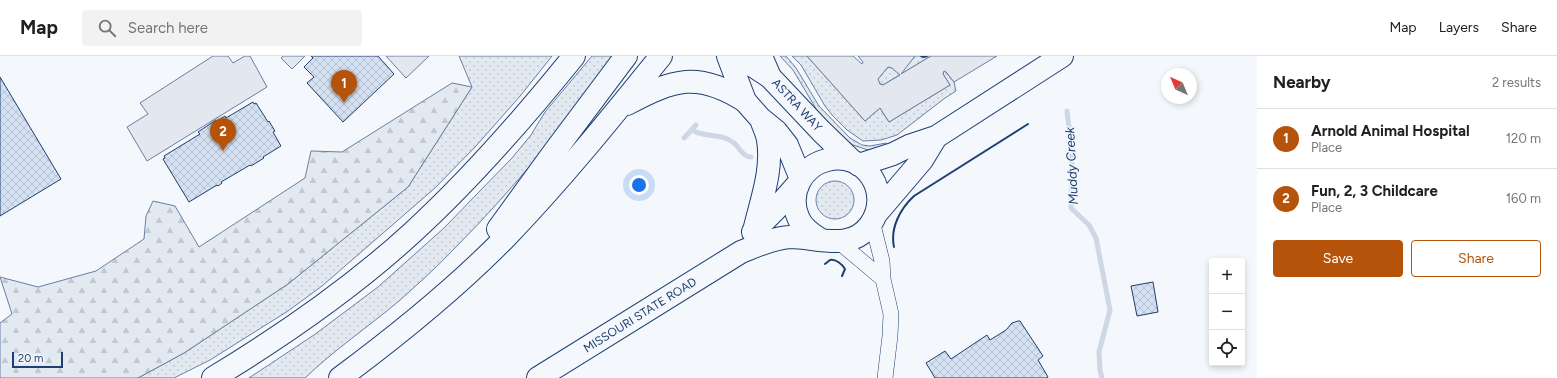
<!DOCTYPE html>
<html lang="en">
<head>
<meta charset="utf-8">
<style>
	:root { --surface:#fff; --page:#f2f2f2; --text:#202124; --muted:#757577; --line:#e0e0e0; --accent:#b45309 }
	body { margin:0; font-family:Figtree,sans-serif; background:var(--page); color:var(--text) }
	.controls { position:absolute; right:12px; bottom:12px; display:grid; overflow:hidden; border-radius:4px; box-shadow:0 2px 6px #0003 }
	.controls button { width:36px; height:36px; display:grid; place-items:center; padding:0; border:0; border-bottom:1px solid var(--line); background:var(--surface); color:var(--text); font:20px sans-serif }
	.compass { position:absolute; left:1161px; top:12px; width:36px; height:36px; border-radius:50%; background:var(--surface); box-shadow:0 2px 6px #0003; rotate:316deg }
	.scale { position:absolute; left:12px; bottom:10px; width:51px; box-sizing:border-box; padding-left:4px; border:2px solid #1d3f73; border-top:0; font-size:11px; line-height:14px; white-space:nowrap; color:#1d3f73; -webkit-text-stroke:3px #f4f7fb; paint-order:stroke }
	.you { position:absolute; left:639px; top:129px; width:14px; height:14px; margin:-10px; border:3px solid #fff; border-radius:50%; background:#1a73e8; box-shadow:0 0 0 6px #1a73e833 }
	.badge { display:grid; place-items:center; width:26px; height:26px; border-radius:50%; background:var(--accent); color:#fff; font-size:13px; font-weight:700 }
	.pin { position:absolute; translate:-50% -33px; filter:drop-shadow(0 1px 2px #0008) }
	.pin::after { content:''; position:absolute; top:21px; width:14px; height:12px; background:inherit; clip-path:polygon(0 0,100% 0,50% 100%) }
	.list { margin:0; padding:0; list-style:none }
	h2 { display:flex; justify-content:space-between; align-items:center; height:52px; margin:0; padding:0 16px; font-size:17px }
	h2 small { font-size:13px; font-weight:400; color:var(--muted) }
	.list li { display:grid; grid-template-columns:26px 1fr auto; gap:12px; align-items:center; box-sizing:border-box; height:60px; padding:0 16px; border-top:1px solid var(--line) }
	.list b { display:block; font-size:15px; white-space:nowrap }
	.list p { margin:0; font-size:13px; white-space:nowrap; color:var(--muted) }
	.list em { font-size:13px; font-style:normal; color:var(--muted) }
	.actions { display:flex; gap:8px; padding:12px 16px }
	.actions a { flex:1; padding:9px 0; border:1px solid var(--accent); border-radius:4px; text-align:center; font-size:14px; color:var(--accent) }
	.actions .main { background:var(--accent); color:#fff }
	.icon { flex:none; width:22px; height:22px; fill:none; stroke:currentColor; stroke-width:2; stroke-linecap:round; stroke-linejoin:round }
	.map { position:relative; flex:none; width:1257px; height:322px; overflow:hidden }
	header { display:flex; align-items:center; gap:24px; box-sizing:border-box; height:56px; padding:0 20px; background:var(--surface); border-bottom:1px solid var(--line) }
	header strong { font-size:19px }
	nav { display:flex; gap:22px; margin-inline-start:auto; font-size:14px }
	.search { width:280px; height:36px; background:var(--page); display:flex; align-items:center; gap:10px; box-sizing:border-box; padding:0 14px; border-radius:4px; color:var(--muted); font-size:15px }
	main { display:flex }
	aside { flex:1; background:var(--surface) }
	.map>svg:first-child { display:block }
</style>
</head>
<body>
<header>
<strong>Map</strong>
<div class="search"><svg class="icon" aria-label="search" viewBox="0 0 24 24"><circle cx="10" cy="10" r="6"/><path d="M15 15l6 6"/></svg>Search here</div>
<nav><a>Map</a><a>Layers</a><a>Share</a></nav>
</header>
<main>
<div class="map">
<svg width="1257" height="322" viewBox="0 0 1257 322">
	<defs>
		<pattern id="grass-dots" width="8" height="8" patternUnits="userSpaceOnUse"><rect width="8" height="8" fill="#e3e9f0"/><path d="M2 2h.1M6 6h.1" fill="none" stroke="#c2c9d1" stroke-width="1.8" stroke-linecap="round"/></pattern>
		<pattern id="forest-firs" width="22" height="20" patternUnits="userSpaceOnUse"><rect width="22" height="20" fill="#e3e9f0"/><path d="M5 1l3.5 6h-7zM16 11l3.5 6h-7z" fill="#c2c9d1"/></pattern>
		<pattern id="building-cross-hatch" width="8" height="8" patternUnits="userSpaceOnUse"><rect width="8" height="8" fill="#d5e0f0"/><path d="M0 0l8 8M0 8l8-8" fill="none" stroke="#b6c1d1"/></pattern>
	</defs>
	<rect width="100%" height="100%" fill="#f4f7fb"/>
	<!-- grass -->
	<path fill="url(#grass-dots)" stroke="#687fa3" d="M 459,0 L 552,0 L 521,39 L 476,90 L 435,132 L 322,230 L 288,255 L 210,304 L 174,322 L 138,322 L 184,297 L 288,228 L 408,131 L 472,31 Z
		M 592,0 L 617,0 C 566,67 514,133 454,193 C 437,211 418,228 399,245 C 368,271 334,294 305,322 L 249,322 L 314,279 L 378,231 L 444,172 L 512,102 L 531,79 L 545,56 Z
		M 780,0 L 786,0 L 796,12 L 819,50 L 850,82 L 862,89 L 870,90 L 886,87 L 888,91 L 868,94 L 853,89 L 843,82 L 818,56 L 793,14 Z
		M 792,0 L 807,0 L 865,65 L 880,52 L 889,66 L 950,29 L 943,18 L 944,15 L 946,16 L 954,26 L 956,35 L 945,42 L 897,79 L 881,84 L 863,85 L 847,74 L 832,59 L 825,50 L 801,9 Z
		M 915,0 L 931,0 L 883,29 L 879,27 L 878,23 L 888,11 L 892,12 L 900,18 Z
		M816 144a19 19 0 1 1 38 0a19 19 0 1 1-38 0Z"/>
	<!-- forest -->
	<path fill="url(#forest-firs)" stroke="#687fa3" d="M 452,27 L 472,31 L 408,131 L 288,228 L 184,297 L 138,322 L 0,322 L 0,267 L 12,258 L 0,221 L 38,231 L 96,215 L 144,183 L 146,160 L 153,145 L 175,150 L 199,191 L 305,122 L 311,95 L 342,96 Z"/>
	<!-- parking -->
	<path fill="#e3e8f0" stroke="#687fa3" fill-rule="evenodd" d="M 213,0 L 228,0 L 233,7 L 245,0 L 250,0 L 267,31 L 147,105 L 127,71 L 148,58 L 140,47 Z
		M 283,0 L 305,0 L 292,13 L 281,2 Z
		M 386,0 L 429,0 L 406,22 Z
		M 807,0 L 853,0 L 862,8 L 863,6 L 858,0 L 915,0 L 901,18 L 931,0 L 997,0 L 954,26 L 946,16 L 944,15 L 943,18 L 950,29 L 889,66 L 880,52 L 865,65 ZM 888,11 L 892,12 L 900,19 L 883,29 L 880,28 L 878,23 Z"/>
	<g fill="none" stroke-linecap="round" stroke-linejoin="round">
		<!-- stream -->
		<path stroke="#cfd7e4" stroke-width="5" d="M 1067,55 L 1072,98 L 1071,152 L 1089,169 L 1096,182 L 1110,254 L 1099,296 L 1100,314 L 1102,322
			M 692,74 C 703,82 720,76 734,87 C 740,92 743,101 751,101
			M 684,82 L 696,69"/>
	</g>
	<!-- building -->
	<path fill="url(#building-cross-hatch)" stroke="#1d3f73" d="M 311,0 L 378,0 L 394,18 L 343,66 L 307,27 L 314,21 L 304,11 L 313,2 Z
		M 0,21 L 61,123 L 0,160 Z
		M 253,46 L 254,48 L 256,47 L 268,66 L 269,65 L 275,75 L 273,76 L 281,90 L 263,101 L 264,102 L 251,110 L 250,109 L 221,126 L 222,127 L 218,130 L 217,129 L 189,146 L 163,103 L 165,102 L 164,100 L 200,78 L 198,76 L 216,64 L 217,65 L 225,60 L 226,62 Z
		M 1153,226 L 1158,256 L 1137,260 L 1131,230 Z
		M 1018,265 L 1020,265 L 1043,300 L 1038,304 L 1048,321 L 1046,322 L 935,322 L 926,307 L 945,295 L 951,303 L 987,279 L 990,284 L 1006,274 L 1012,267 Z"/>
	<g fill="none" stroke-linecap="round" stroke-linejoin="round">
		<defs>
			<path id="street" d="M 872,165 L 882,205 L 883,223 L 891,258 L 890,280 L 885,322
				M 839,186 L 883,223"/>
			<path id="secondary" d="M 728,0 L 745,45 L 760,62 L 776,75 L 787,89 L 801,123
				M 738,0 L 770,21 L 821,75 L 851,104
				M 859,109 L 893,98 L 909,90 L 936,81 L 1062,0
				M 876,158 L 922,104 L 936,81
				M 754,175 C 761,145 773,114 768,84 C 767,77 763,70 761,63
				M 753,176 L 775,154 L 797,129
				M 538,322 L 741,196 C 756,190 773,182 790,181 C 817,181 851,196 870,169 C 893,137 865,94 827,104 C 802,110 788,137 798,161 C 802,172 812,178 821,184"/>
			<path id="highway" d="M 761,0 L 770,21
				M 627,48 C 674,23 698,15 745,45
				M 498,173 L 554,96 L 626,0
				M 213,322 C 284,279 352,232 413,176 C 472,122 524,62 574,0
				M 340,322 C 398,279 455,233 506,181 C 561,124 611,62 661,0"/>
		</defs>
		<!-- street casing -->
		<use href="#street" stroke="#1d3f73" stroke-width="16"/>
		<!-- secondary casing -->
		<use href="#secondary" stroke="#1d3f73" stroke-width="24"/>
		<!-- highway casing -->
		<use href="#highway" stroke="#1d3f73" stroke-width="24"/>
		<!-- street -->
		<use href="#street" stroke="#f4f7fb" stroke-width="15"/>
		<!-- secondary -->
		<use href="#secondary" stroke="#f4f7fb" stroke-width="22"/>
		<!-- highway -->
		<use href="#highway" stroke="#f4f7fb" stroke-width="22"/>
		<!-- wall -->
		<path stroke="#1d3f73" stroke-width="2" d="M 921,0 L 924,1 L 927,0
			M 894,191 C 890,172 900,153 914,140 L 1028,68
			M 825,208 L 830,204 C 836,203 842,208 845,213 L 842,220"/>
	</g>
	<g text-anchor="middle" stroke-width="3" stroke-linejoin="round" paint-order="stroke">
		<!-- street labels -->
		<g font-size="12" fill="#1d3f73" stroke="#f4f7fb">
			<text transform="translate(797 49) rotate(47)" y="4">ASTRA WAY</text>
			<text transform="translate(640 259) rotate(-32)" y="4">MISSOURI STATE ROAD</text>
		</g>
		<!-- water labels -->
		<g font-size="13" font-style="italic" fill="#1d3f73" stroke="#f4f7fb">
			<text transform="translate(1071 110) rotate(-93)" y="5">Muddy Creek</text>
		</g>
	</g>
</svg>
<div class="controls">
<button>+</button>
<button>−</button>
<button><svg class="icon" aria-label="locate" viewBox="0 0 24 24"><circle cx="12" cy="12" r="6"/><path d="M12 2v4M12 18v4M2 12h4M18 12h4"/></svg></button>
</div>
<svg class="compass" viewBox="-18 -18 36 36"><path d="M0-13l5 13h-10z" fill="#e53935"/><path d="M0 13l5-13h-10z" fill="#757577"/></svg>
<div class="scale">20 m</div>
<div class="you"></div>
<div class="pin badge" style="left:344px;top:47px">1</div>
<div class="pin badge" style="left:223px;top:95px">2</div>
</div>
<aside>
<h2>Nearby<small>2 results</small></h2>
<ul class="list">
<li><span class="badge">1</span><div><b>Arnold Animal Hospital</b><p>Place</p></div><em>120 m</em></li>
<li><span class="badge">2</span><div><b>Fun, 2, 3 Childcare</b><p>Place</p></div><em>160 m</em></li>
</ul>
<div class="actions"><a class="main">Save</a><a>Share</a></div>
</aside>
</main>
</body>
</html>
